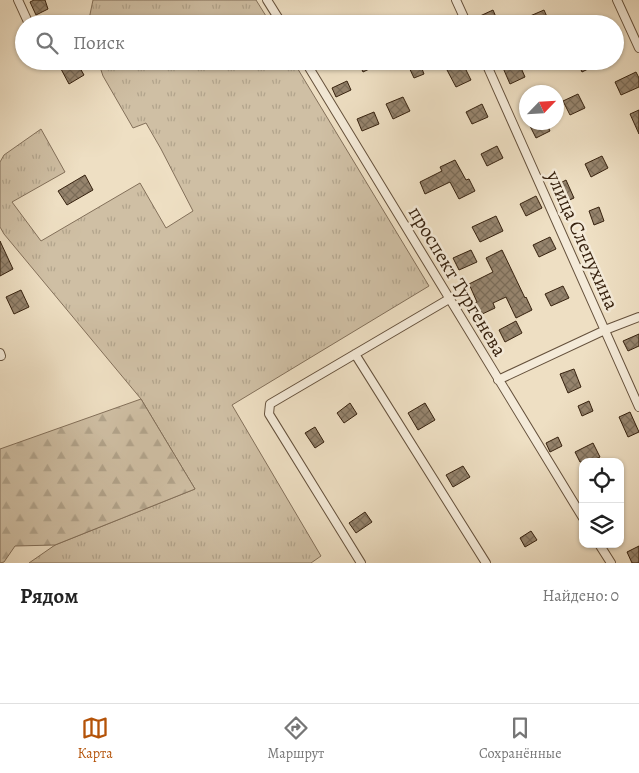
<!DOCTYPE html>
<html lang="ru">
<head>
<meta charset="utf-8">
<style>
	:root { --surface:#fff; --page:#f6f6f6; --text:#222; --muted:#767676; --line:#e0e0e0; --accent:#b45309 }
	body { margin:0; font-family:Alegreya,serif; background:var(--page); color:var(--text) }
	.controls { position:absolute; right:15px; bottom:15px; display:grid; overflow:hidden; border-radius:10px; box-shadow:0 1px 4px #0004 }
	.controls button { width:45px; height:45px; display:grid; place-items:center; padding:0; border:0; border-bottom:1px solid var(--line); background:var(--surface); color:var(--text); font:25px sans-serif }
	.compass { position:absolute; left:519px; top:85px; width:45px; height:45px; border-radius:50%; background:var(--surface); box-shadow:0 1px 4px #0004; rotate:65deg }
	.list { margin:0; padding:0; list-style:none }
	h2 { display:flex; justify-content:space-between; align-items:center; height:65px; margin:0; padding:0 20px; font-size:21px }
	h2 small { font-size:16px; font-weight:400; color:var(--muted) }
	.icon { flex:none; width:28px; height:28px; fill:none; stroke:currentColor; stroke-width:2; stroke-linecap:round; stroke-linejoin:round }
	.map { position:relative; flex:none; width:639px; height:563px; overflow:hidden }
	.search { position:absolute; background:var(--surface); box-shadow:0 1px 4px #0004; left:15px; right:15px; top:15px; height:55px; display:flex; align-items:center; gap:12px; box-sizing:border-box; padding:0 18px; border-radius:28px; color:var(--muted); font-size:19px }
	.sheet { height:140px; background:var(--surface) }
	nav { display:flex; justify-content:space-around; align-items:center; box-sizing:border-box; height:70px; border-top:1px solid var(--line); background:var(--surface); font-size:14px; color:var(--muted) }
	nav a { display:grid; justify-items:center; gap:2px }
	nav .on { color:var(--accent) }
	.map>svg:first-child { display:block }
</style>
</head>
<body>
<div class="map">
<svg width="639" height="563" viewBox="0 0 639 563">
	<defs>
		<pattern id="grass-tufts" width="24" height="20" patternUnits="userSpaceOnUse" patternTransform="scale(1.25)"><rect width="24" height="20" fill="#cfbfa4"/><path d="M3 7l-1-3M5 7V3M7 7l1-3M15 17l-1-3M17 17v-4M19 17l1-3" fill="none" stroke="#b2a48c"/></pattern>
		<pattern id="forest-firs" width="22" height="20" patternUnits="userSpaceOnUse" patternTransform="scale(1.25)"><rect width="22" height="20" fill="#cfbfa4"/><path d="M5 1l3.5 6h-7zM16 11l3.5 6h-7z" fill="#b2a48c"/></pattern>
		<pattern id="building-cross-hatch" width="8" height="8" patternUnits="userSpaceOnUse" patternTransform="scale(1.25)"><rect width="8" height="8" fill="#96846d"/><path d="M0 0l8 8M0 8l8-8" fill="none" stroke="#7b6c58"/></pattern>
	</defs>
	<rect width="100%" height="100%" fill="#eedfc3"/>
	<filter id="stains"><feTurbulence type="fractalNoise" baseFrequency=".004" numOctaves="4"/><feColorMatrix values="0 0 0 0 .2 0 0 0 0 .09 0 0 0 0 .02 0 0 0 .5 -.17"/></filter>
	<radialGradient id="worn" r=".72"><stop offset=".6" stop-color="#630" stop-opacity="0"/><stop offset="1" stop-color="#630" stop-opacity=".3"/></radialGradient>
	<!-- grass -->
	<path fill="url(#grass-tufts)" stroke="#83705a" d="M 93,0 L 256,0 L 271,24 L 88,24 Z
		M 98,61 L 293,61 L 429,286 L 232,405 L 321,556 L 311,563 L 29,563 L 55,545 L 195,489 L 141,399 L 4,234 L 0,227 L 0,162 L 4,155 L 41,129 L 65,172 L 12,202 L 41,241 L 140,183 L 166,228 L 193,211 L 161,149 L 146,123 L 133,128 L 103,76 Z"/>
	<!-- forest -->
	<path fill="url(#forest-firs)" stroke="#83705a" d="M 141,399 L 195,489 L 55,545 L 15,546 L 4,562 L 0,563 L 0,449 Z"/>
	<!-- building -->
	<path fill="url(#building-cross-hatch)" stroke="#37220f" d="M 34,0 L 45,0 L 48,9 L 36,15 L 30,2 Z
		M 493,10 L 499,24 L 483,24 L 480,16 Z
		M 544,10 L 548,19 L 538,24 L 534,24 L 530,16 Z
		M 74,61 L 76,61 L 84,75 L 69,84 L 61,69 Z
		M 358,61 L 386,61 L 363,72 Z
		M 406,61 L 419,61 L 424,74 L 414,78 Z
		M 500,61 L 518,61 L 525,77 L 510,84 Z
		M 577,61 L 587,61 L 590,68 L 582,72 Z
		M 462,62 L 471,80 L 456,87 L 447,70 Z
		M 636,72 L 639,78 L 639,87 L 621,95 L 615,82 Z
		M 347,81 L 351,90 L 336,97 L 332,88 Z
		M 578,94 L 585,108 L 570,115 L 563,101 Z
		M 403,97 L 410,111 L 393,119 L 386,104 Z
		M 482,104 L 488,117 L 472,124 L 466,112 Z
		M 639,110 L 639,134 L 630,114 Z
		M 374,112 L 379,124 L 362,131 L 357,119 Z
		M 528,122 L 546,122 L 550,131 L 536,138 Z
		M 497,146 L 503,158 L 487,166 L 481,154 Z
		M 602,156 L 608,168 L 591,177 L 585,164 Z
		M 455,160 L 466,180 L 469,179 L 475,191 L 459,199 L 450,182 L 425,194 L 420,182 L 442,171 L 440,167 Z
		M 85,175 L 93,190 L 67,205 L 58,191 Z
		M 566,180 L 574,198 L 563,203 L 555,186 Z
		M 536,196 L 542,208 L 526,216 L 520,204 Z
		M 599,207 L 604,221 L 594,225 L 589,211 Z
		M 496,216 L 503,231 L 480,242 L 472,227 Z
		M 550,237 L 556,249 L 539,257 L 533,245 Z
		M 0,241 L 13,269 L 0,276 Z
		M 471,250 L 477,262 L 459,270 L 453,258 Z
		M 502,250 L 525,298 L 526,297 L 532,310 L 516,318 L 506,297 L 493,303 L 495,308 L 478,316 L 472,305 L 477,302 L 469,284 L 493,272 L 486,258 Z
		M 563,286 L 569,298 L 551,306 L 545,294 Z
		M 21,290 L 29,307 L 14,314 L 6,297 Z
		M 516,321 L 522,333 L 505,342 L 499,330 Z
		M 639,334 L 639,346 L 628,351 L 623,341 Z
		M 574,369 L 581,387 L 568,393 L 560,374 Z
		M 589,401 L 593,411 L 582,416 L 578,406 Z
		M 350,403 L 357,414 L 344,423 L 337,413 Z
		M 425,403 L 435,420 L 418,430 L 408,413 Z
		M 630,412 L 639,432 L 628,437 L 619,417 Z
		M 315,427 L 324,442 L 315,448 L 305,433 Z
		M 558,437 L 562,446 L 550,452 L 546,443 Z
		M 593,443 L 600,457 L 590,462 L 580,462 L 575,452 Z
		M 463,466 L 470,477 L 453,487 L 446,475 Z
		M 365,512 L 372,522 L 356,533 L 349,523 Z
		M 531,531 L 537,540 L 525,547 L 520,538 Z
		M 639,546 L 639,563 L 632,563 L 627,552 Z"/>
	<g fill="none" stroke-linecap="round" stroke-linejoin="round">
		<defs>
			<path id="street" d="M 18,0 L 29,24
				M 267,0 L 282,24
				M 456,0 L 467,24
				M 617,0 L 639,48
				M 305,61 L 583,518
				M 485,61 L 639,407
				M 0,353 L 1,356
				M 355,354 L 486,563
				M 498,380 L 605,330 L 639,317
				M 599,544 L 611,563
				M 361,563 L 269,414 L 270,404 L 449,299"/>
		</defs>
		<!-- street casing -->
		<use href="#street" stroke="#65513c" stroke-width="10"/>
		<!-- street -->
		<use href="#street" stroke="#f4ead8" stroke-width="8"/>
	</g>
	<g text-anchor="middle" stroke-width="5" stroke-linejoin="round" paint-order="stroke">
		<!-- street labels -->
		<g font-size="20" fill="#37220f" stroke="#f4ead8">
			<text transform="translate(583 240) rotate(66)" y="7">улица Слепухина</text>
			<text transform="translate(458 281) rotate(59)" y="7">проспект Тургенева</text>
		</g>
	</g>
	<rect width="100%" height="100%" filter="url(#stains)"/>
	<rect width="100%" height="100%" fill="url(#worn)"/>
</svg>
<div class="controls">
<button><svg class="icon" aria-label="locate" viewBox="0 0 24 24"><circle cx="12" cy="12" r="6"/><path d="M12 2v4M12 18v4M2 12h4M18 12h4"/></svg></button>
<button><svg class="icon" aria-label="layers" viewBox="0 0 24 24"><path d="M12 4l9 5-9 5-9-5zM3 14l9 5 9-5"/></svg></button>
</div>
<svg class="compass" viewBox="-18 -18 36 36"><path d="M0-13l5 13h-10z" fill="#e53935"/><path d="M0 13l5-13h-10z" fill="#767676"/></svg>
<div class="search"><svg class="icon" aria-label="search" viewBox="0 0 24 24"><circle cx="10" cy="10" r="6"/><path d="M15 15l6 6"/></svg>Поиск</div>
</div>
<section class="sheet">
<h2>Рядом<small>Найдено: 0</small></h2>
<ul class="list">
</ul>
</section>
<nav>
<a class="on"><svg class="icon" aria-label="map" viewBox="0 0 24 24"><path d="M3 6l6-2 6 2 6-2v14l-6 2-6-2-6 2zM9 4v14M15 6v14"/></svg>Карта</a>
<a><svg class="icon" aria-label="directions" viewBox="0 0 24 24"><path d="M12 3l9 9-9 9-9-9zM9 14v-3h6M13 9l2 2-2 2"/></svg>Маршрут</a>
<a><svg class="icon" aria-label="saved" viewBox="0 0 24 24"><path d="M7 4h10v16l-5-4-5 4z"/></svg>Сохранённые</a>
</nav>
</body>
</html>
